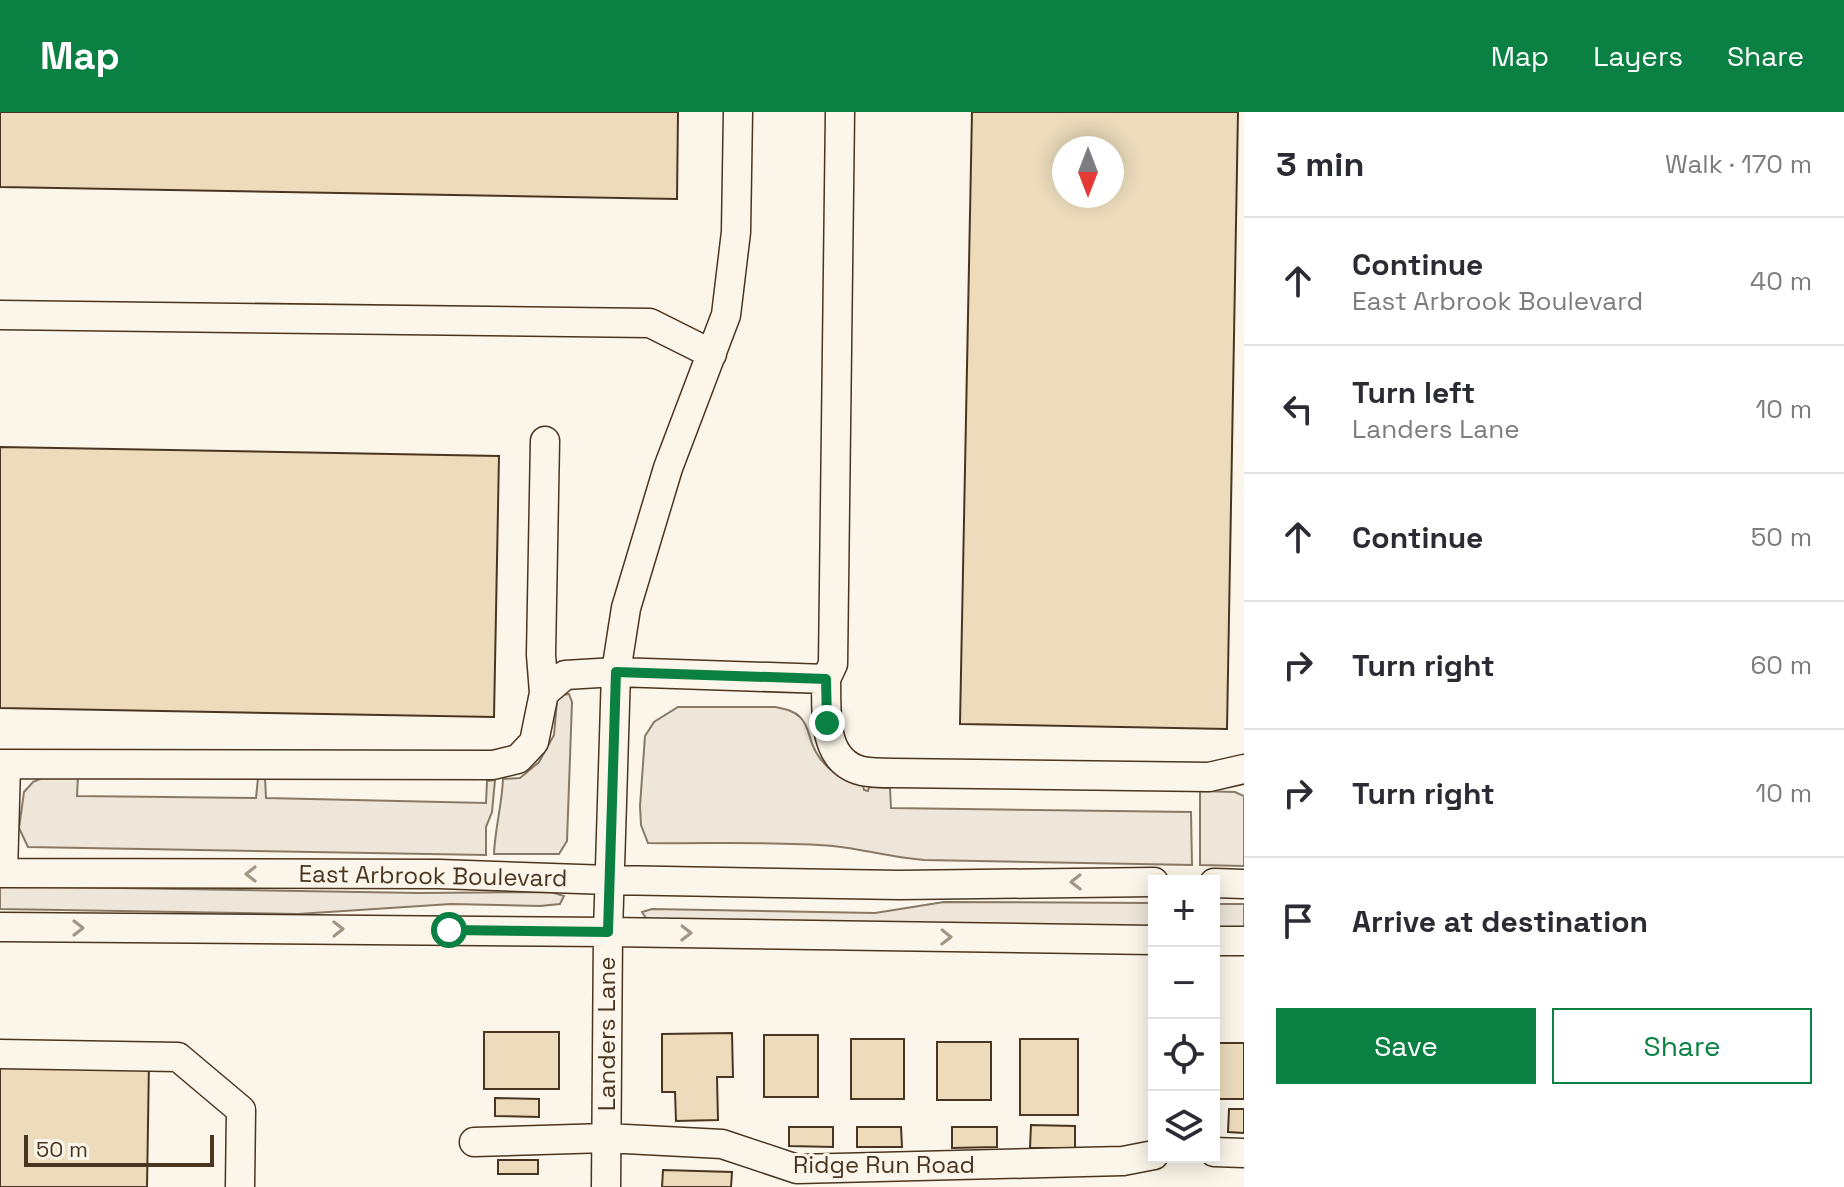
<!DOCTYPE html>
<html lang="en">
<head>
<meta charset="utf-8">
<style>
	:root { --surface:#fff; --page:#f2f2f3; --text:#2b2b33; --muted:#7c7c81; --line:#e1e1e2; --accent:#0b8043 }
	body { margin:0; font-family:"Space Grotesk",sans-serif; background:var(--page); color:var(--text) }
	.controls { position:absolute; right:24px; bottom:24px; display:grid; overflow:hidden; border-radius:0px; box-shadow:0 4px 20px #0003 }
	.controls button { width:72px; height:72px; display:grid; place-items:center; padding:0; border:0; border-bottom:2px solid var(--line); background:var(--surface); color:var(--text); font:40px sans-serif }
	.compass { position:absolute; left:1052px; top:24px; width:72px; height:72px; border-radius:50%; background:var(--surface); box-shadow:0 4px 20px #0003; rotate:180deg }
	.scale { position:absolute; left:24px; bottom:20px; width:190px; box-sizing:border-box; padding-left:8px; border:4px solid #4a3520; border-top:0; font-size:22px; line-height:28px; white-space:nowrap; color:#4a3520; -webkit-text-stroke:6px #fbf6e9; paint-order:stroke }
	.stop { position:absolute; width:24px; height:24px; margin:-18px; border:6px solid #0b8043; border-radius:50%; background:#fff }
	.stop.end { background:#0b8043; border-color:#fff; box-shadow:0 2px 8px #0008 }
	.list { margin:0; padding:0; list-style:none }
	h2 { display:flex; justify-content:space-between; align-items:center; height:104px; margin:0; padding:0 32px; font-size:34px }
	h2 small { font-size:26px; font-weight:400; color:var(--muted) }
	.list li { display:grid; grid-template-columns:52px 1fr auto; gap:24px; align-items:center; box-sizing:border-box; height:128px; padding:0 32px; border-top:2px solid var(--line) }
	.list b { display:block; font-size:30px; white-space:nowrap }
	.list p { margin:0; font-size:26px; white-space:nowrap; color:var(--muted) }
	.list em { font-size:26px; font-style:normal; color:var(--muted) }
	.actions { display:flex; gap:16px; padding:24px 32px }
	.actions a { flex:1; padding:18px 0; border:2px solid var(--accent); border-radius:0px; text-align:center; font-size:28px; color:var(--accent) }
	.actions .main { background:var(--accent); color:#fff }
	.icon { flex:none; width:44px; height:44px; fill:none; stroke:currentColor; stroke-width:2; stroke-linecap:round; stroke-linejoin:round }
	.map { position:relative; flex:none; width:1244px; height:1075px; overflow:hidden }
	header { display:flex; align-items:center; gap:48px; box-sizing:border-box; height:112px; padding:0 40px; background:var(--accent); color:#fff }
	header strong { font-size:38px }
	nav { display:flex; gap:44px; margin-inline-start:auto; font-size:28px }
	main { display:flex }
	aside { flex:1; background:var(--surface) }
	.map>svg:first-child { display:block }
</style>
</head>
<body>
<header>
<strong>Map</strong>
<nav><a>Map</a><a>Layers</a><a>Share</a></nav>
</header>
<main>
<div class="map">
<svg width="1244" height="1075" viewBox="0 0 1244 1075">
	<rect width="100%" height="100%" fill="#fbf6e9"/>
	<!-- green -->
	<path fill="#ede6d9" stroke="#887966" stroke-width="2" d="M 569,582 L 572,590 L 567,729 L 559,742 L 494,742 C 495,716 502,693 503,667 L 520,666 L 539,650 L 554,623 L 557,589 L 561,583 Z
		M 678,595 L 775,595 C 784,597 793,598 800,605 C 808,612 809,625 813,634 C 822,655 842,669 863,673 L 864,678 L 868,679 L 869,675 L 890,676 L 891,696 L 1191,700 L 1192,753 L 924,748 C 893,746 863,737 833,734 C 772,729 709,732 648,731 L 641,713 L 640,694 L 645,624 L 654,610 Z
		M 78,664 L 77,684 L 256,686 L 258,666 L 265,665 L 266,686 L 486,691 L 487,669 L 495,668 L 492,700 L 486,715 L 486,743 L 28,735 L 19,716 L 24,680 L 33,670 L 44,665 Z
		M 1200,679 L 1235,680 L 1244,684 L 1244,754 L 1200,753 Z
		M 0,774 L 419,781 L 551,780 L 564,784 L 560,792 L 540,794 L 451,792 L 298,802 L 0,797 Z
		M 944,790 L 1154,791 L 1154,815 L 656,809 L 646,806 L 642,800 L 652,797 L 875,801 Z
		M 1214,792 L 1244,792 L 1244,816 L 1214,816 Z"/>
	<!-- building -->
	<path fill="#ecdcbc" stroke="#4a3520" stroke-width="2" fill-rule="evenodd" d="M 0,0 L 678,0 L 677,87 L 0,75 Z
		M 972,0 L 1238,0 L 1227,617 L 960,612 ZM 1064,36 L 1112,36 L 1112,84 L 1064,84 Z
		M 0,335 L 499,344 L 494,605 L 0,596 Z
		M 484,920 L 559,920 L 559,977 L 484,977 Z
		M 732,921 L 733,965 L 717,965 L 718,1008 L 676,1009 L 675,980 L 662,980 L 662,922 Z
		M 764,923 L 818,923 L 818,985 L 764,985 Z
		M 851,927 L 904,927 L 904,987 L 851,987 Z
		M 1020,927 L 1078,927 L 1078,1003 L 1020,1003 Z
		M 937,930 L 991,930 L 991,988 L 937,988 Z
		M 1214,931 L 1244,931 L 1244,987 L 1214,987 Z
		M 0,947 L 149,949 L 147,1075 L 0,1075 Z
		M 495,986 L 539,987 L 539,1005 L 495,1004 Z
		M 1229,997 L 1244,997 L 1244,1021 L 1228,1020 Z
		M 1031,1013 L 1075,1014 L 1075,1036 L 1030,1036 Z
		M 789,1015 L 833,1015 L 833,1035 L 789,1034 Z
		M 857,1015 L 901,1015 L 902,1035 L 857,1035 Z
		M 952,1015 L 997,1015 L 997,1035 L 952,1036 Z
		M 498,1048 L 538,1048 L 538,1062 L 498,1062 Z
		M 663,1058 L 732,1060 L 731,1075 L 662,1075 Z"/>
	<g fill="none" stroke-linecap="round" stroke-linejoin="round">
		<defs>
			<path id="minor" d="M 0,203 L 650,211 L 712,242
				M 826,567 L 833,552 L 840,0
				M 544,581 L 541,543 L 545,329
				M 0,652 L 493,653 L 518,647 L 534,630 L 544,581 L 565,563 L 616,560 L 826,567 C 827,599 821,649 862,659 C 872,661 883,661 893,661 L 1209,665 L 1244,657
				M 0,761 L 439,762 L 609,768 L 900,773 L 1154,770
				M 3,761 L 6,653
				M 1214,771 L 1244,772
				M 0,815 L 608,820 L 1154,828
				M 1214,829 L 1244,829
				M 0,942 L 178,945 L 241,998 L 240,1075
				M 474,1030 L 606,1026 L 722,1032 L 797,1057 L 1123,1049 L 1154,1043
				M 1214,1040 L 1244,1041
				M 606,1075 L 608,820 L 616,560 L 626,496 L 668,356 L 726,203 L 736,120 L 738,0"/>
		</defs>
		<!-- minor casing -->
		<use href="#minor" stroke="#4a3520" stroke-width="31"/>
		<!-- minor -->
		<use href="#minor" stroke="#fbf6e9" stroke-width="28"/>
	</g>
	<!-- one-way arrows -->
	<defs><path id="oneway-chevron" d="M-2-3.5L2.5 0L-2 3.5" fill="none" stroke-width="1.6" stroke-linecap="round" stroke-linejoin="round" transform="scale(2)"/></defs>
	<g stroke="#a29684">
		<use href="#oneway-chevron" transform="translate(251 762) rotate(-180)"/>
		<use href="#oneway-chevron" transform="translate(1076 770) rotate(179)"/>
		<use href="#oneway-chevron" transform="translate(78 816)"/>
		<use href="#oneway-chevron" transform="translate(338 817)"/>
		<use href="#oneway-chevron" transform="translate(686 821) rotate(1)"/>
		<use href="#oneway-chevron" transform="translate(946 825) rotate(1)"/>
	</g>
	<g fill="none" stroke-linecap="round" stroke-linejoin="round">
		<!-- route -->
		<path stroke="#0b8043" stroke-width="10" d="M 449,818 L 608,820 L 616,560 L 826,567 L 827,611"/>
	</g>
	<g text-anchor="middle" stroke-width="6" stroke-linejoin="round" paint-order="stroke">
		<!-- street labels -->
		<g font-size="24" fill="#4a3520" stroke="#fbf6e9">
			<text transform="translate(433 764) rotate(1)" y="8">East Arbrook Boulevard</text>
			<text transform="translate(607 922) rotate(-90)" y="8">Landers Lane</text>
			<text x="884" y="1061">Ridge Run Road</text>
		</g>
	</g>
</svg>
<div class="controls">
<button>+</button>
<button>−</button>
<button><svg class="icon" aria-label="locate" viewBox="0 0 24 24"><circle cx="12" cy="12" r="6"/><path d="M12 2v4M12 18v4M2 12h4M18 12h4"/></svg></button>
<button><svg class="icon" aria-label="layers" viewBox="0 0 24 24"><path d="M12 4l9 5-9 5-9-5zM3 14l9 5 9-5"/></svg></button>
</div>
<svg class="compass" viewBox="-18 -18 36 36"><path d="M0-13l5 13h-10z" fill="#e53935"/><path d="M0 13l5-13h-10z" fill="#7c7c81"/></svg>
<div class="scale">50 m</div>
<div class="stop" style="left:449px;top:818px"></div>
<div class="stop end" style="left:827px;top:611px"></div>
</div>
<aside>
<h2>3 min<small>Walk · 170 m</small></h2>
<ul class="list">
<li><svg class="icon" aria-label="ahead" viewBox="0 0 24 24"><path d="M12 20V5M6 11l6-6 6 6"/></svg><div><b>Continue</b><p>East Arbrook Boulevard</p></div><em>40 m</em></li>
<li><svg class="icon" aria-label="left" viewBox="0 0 24 24"><path d="M17 20v-9H6M10 6l-5 5 5 5"/></svg><div><b>Turn left</b><p>Landers Lane</p></div><em>10 m</em></li>
<li><svg class="icon" aria-label="ahead" viewBox="0 0 24 24"><path d="M12 20V5M6 11l6-6 6 6"/></svg><div><b>Continue</b></div><em>50 m</em></li>
<li><svg class="icon" aria-label="right" viewBox="0 0 24 24"><path d="M7 20v-9h11M14 6l5 5-5 5"/></svg><div><b>Turn right</b></div><em>60 m</em></li>
<li><svg class="icon" aria-label="right" viewBox="0 0 24 24"><path d="M7 20v-9h11M14 6l5 5-5 5"/></svg><div><b>Turn right</b></div><em>10 m</em></li>
<li><svg class="icon" aria-label="arrive" viewBox="0 0 24 24"><path d="M6 21V4h12l-3 4 3 4H6"/></svg><div><b>Arrive at destination</b></div></li>
</ul>
<div class="actions"><a class="main">Save</a><a>Share</a></div>
</aside>
</main>
</body>
</html>
